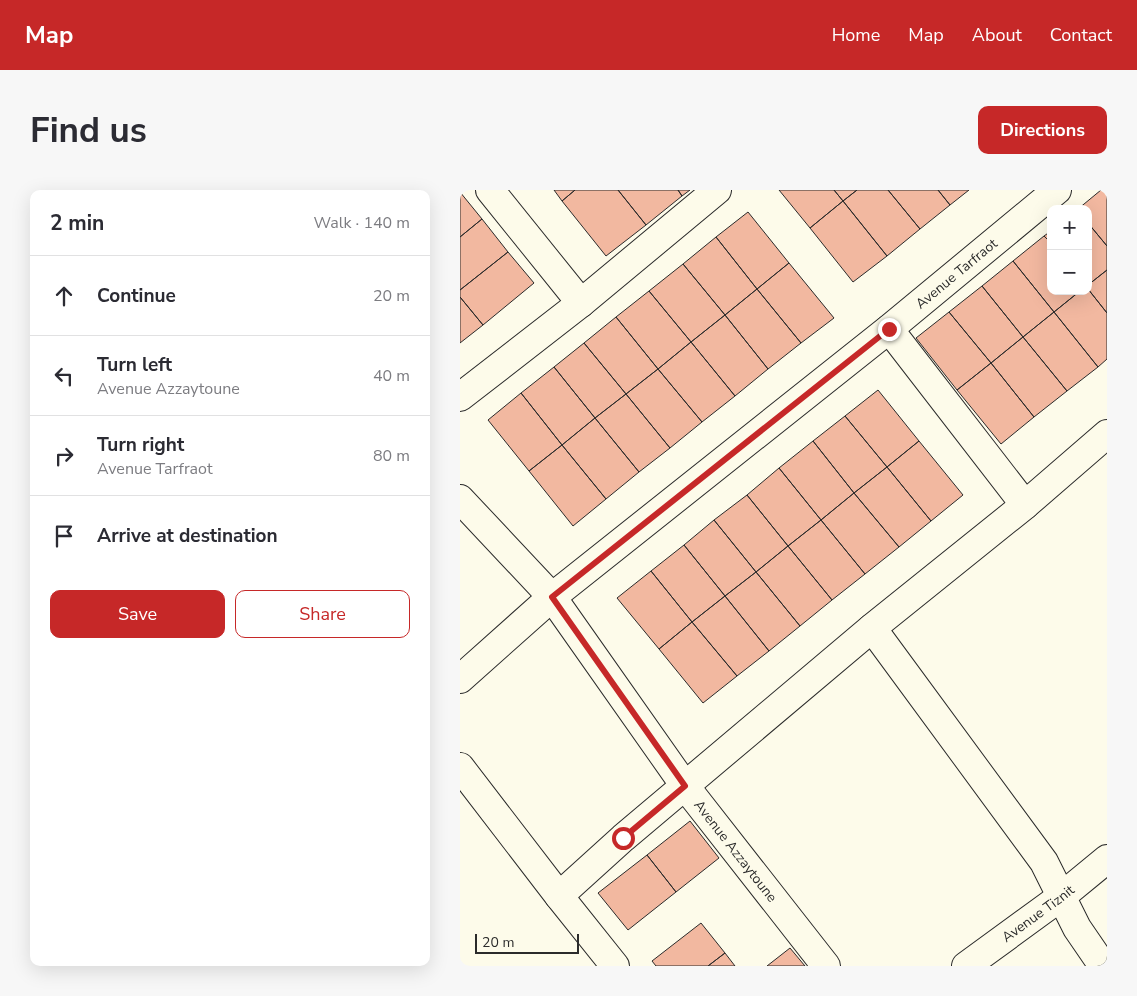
<!DOCTYPE html>
<html lang="en">
<head>
<meta charset="utf-8">
<style>
	:root { --surface:#fff; --page:#f7f7f7; --text:#2b2b33; --muted:#7c7c81; --line:#e1e1e2; --accent:#c62828 }
	body { margin:0; font-family:"Nunito Sans",sans-serif; background:var(--page); color:var(--text) }
	.controls { position:absolute; right:15px; top:15px; display:grid; overflow:hidden; border-radius:10px; box-shadow:0 5px 20px #0002 }
	.controls button { width:45px; height:45px; display:grid; place-items:center; padding:0; border:0; border-bottom:1px solid var(--line); background:var(--surface); color:var(--text); font:25px sans-serif }
	.scale { position:absolute; left:15px; bottom:12px; width:104px; box-sizing:border-box; padding-left:5px; border:2px solid #2b2b2b; border-top:0; font-size:14px; line-height:18px; white-space:nowrap; color:#2b2b2b; -webkit-text-stroke:4px #fdfbea; paint-order:stroke }
	.stop { position:absolute; width:15px; height:15px; margin:-11px; border:4px solid #c62828; border-radius:50%; background:#fff }
	.stop.end { background:#c62828; border-color:#fff; box-shadow:0 1px 5px #0008 }
	.list { margin:0; padding:0; list-style:none }
	h2 { display:flex; justify-content:space-between; align-items:center; height:65px; margin:0; padding:0 20px; font-size:21px }
	h2 small { font-size:16px; font-weight:400; color:var(--muted) }
	.list li { display:grid; grid-template-columns:32px 1fr auto; gap:15px; align-items:center; box-sizing:border-box; height:80px; padding:0 20px; border-top:1px solid var(--line) }
	.list b { display:block; font-size:19px; white-space:nowrap }
	.list p { margin:0; font-size:16px; white-space:nowrap; color:var(--muted) }
	.list em { font-size:16px; font-style:normal; color:var(--muted) }
	.actions { display:flex; gap:10px; padding:15px 20px }
	.actions a { flex:1; padding:11px 0; border:1px solid var(--accent); border-radius:10px; text-align:center; font-size:18px; color:var(--accent) }
	.actions .main { background:var(--accent); color:#fff }
	.icon { flex:none; width:28px; height:28px; fill:none; stroke:currentColor; stroke-width:2; stroke-linecap:round; stroke-linejoin:round }
	.map { position:relative; flex:none; width:647px; height:776px; overflow:hidden; border-radius:10px }
	header { display:flex; align-items:center; gap:30px; box-sizing:border-box; height:70px; padding:0 25px; background:var(--accent); color:#fff }
	header strong { font-size:24px }
	nav { display:flex; gap:28px; margin-inline-start:auto; font-size:18px }
	.intro { display:flex; align-items:center; justify-content:space-between; box-sizing:border-box; height:120px; padding:0 30px }
	h1 { margin:0; font-size:35px }
	.button { padding:12px 22px; border-radius:10px; background:var(--accent); color:#fff; font-size:18px; font-weight:700 }
	main { display:flex; gap:30px; padding:0 30px }
	aside { flex:1; background:var(--surface); border-radius:10px; box-shadow:0 5px 20px #0002 }
	.map>svg:first-child { display:block }
</style>
</head>
<body>
<header>
<strong>Map</strong>
<nav><a>Home</a><a>Map</a><a>About</a><a>Contact</a></nav>
</header>
<div class="intro"><h1>Find us</h1><a class="button">Directions</a></div>
<main>
<aside>
<h2>2 min<small>Walk · 140 m</small></h2>
<ul class="list">
<li><svg class="icon" aria-label="ahead" viewBox="0 0 24 24"><path d="M12 20V5M6 11l6-6 6 6"/></svg><div><b>Continue</b></div><em>20 m</em></li>
<li><svg class="icon" aria-label="left" viewBox="0 0 24 24"><path d="M17 20v-9H6M10 6l-5 5 5 5"/></svg><div><b>Turn left</b><p>Avenue Azzaytoune</p></div><em>40 m</em></li>
<li><svg class="icon" aria-label="right" viewBox="0 0 24 24"><path d="M7 20v-9h11M14 6l5 5-5 5"/></svg><div><b>Turn right</b><p>Avenue Tarfraot</p></div><em>80 m</em></li>
<li><svg class="icon" aria-label="arrive" viewBox="0 0 24 24"><path d="M6 21V4h12l-3 4 3 4H6"/></svg><div><b>Arrive at destination</b></div></li>
</ul>
<div class="actions"><a class="main">Save</a><a>Share</a></div>
</aside>
<div class="map">
<svg width="647" height="776" viewBox="0 0 647 776">
	<rect width="100%" height="100%" fill="#fdfbea"/>
	<!-- building -->
	<path fill="#f2b8a0" stroke="#2b2b2b" d="M 94,0 L 115,0 L 102,11 Z
		M 115,0 L 158,0 L 186,35 L 146,66 L 102,11 Z
		M 158,0 L 218,0 L 222,6 L 186,35 Z
		M 218,0 L 230,0 L 222,6 Z
		M 319,0 L 374,0 L 383,11 L 350,38 Z
		M 374,0 L 397,0 L 383,11 Z
		M 397,0 L 428,0 L 460,39 L 427,66 L 383,11 Z
		M 428,0 L 478,0 L 490,15 L 460,39 Z
		M 478,0 L 509,0 L 490,15 Z
		M 641,0 L 647,0 L 647,56 L 628,33 L 628,19 L 618,19 Z
		M 0,2 L 22,29 L 0,47 Z
		M 383,11 L 427,66 L 393,92 L 350,38 Z
		M 288,22 L 329,73 L 297,99 L 256,47 Z
		M 22,29 L 48,62 L 0,100 L 0,47 Z
		M 628,33 L 647,56 L 647,80 L 628,95 Z
		M 591,41 L 591,53 L 584,46 Z
		M 584,46 L 591,53 L 591,101 L 620,101 L 594,122 L 553,71 Z
		M 256,47 L 297,99 L 265,125 L 223,74 Z
		M 48,62 L 74,93 L 23,135 L 0,107 L 0,100 Z
		M 553,71 L 594,122 L 563,147 L 522,96 Z
		M 329,73 L 374,128 L 341,153 L 297,99 Z
		M 223,74 L 265,125 L 231,152 L 189,101 Z
		M 647,80 L 647,123 L 628,99 L 628,95 Z
		M 522,96 L 563,147 L 531,173 L 489,122 Z
		M 297,99 L 341,153 L 308,179 L 265,125 Z
		M 628,99 L 647,123 L 647,169 L 638,177 L 594,122 L 620,101 L 628,101 Z
		M 189,101 L 231,152 L 198,179 L 156,127 Z
		M 0,107 L 23,135 L 0,153 Z
		M 489,122 L 531,173 L 497,200 L 456,148 Z
		M 594,122 L 638,177 L 607,201 L 563,147 Z
		M 265,125 L 308,179 L 275,206 L 231,152 Z
		M 156,127 L 198,179 L 166,204 L 124,153 Z
		M 563,147 L 607,201 L 574,227 L 531,173 Z
		M 231,152 L 275,206 L 242,232 L 198,179 Z
		M 124,153 L 166,204 L 135,228 L 94,177 Z
		M 531,173 L 574,227 L 541,254 L 497,200 Z
		M 94,177 L 135,228 L 102,255 L 61,203 Z
		M 198,179 L 242,232 L 210,258 L 166,204 Z
		M 418,200 L 459,251 L 427,277 L 385,226 Z
		M 61,203 L 102,255 L 69,281 L 28,230 Z
		M 166,204 L 210,258 L 179,282 L 135,228 Z
		M 385,226 L 427,277 L 394,303 L 353,251 Z
		M 135,228 L 179,282 L 146,309 L 102,255 Z
		M 353,251 L 394,303 L 361,330 L 319,278 Z
		M 459,251 L 503,305 L 471,331 L 427,277 Z
		M 102,255 L 146,309 L 113,336 L 69,281 Z
		M 427,277 L 471,331 L 439,357 L 394,303 Z
		M 319,278 L 361,330 L 328,356 L 287,305 Z
		M 394,303 L 439,357 L 405,384 L 361,330 Z
		M 287,305 L 328,356 L 296,382 L 254,330 Z
		M 254,330 L 296,382 L 265,406 L 224,355 Z
		M 361,330 L 405,384 L 372,410 L 328,356 Z
		M 224,355 L 265,406 L 232,432 L 191,381 Z
		M 328,356 L 372,410 L 340,436 L 296,382 Z
		M 191,381 L 232,432 L 199,459 L 157,408 Z
		M 296,382 L 340,436 L 309,461 L 265,406 Z
		M 265,406 L 309,461 L 277,486 L 232,432 Z
		M 232,432 L 277,486 L 243,513 L 199,459 Z
		M 230,631 L 259,668 L 216,702 L 187,665 Z
		M 187,665 L 216,702 L 168,740 L 138,703 Z
		M 241,733 L 265,763 L 248,776 L 196,776 L 192,771 Z
		M 330,758 L 345,776 L 307,776 Z
		M 265,763 L 275,776 L 248,776 Z"/>
	<g fill="none" stroke-linecap="round" stroke-linejoin="round">
		<defs>
			<g id="street">
				<path d="M 30,0 L 121,113"/>
				<path d="M 429,139 L 565,315"/>
				<path d="M 0,207 L 121,113 L 257,0"/>
				<path id="s1" d="M 0,309 L 92,407 L 225,596 L 366,776"/>
				<path d="M 412,438 L 584,672 L 617,738 L 643,776"/>
				<path id="s2" d="M 0,489 L 92,407 L 429,139 L 597,0"/>
				<path d="M 0,577 L 99,706 L 155,776"/>
				<path d="M 99,706 L 163,648 L 412,438 L 565,315 L 647,244"/>
				<path id="s3" d="M 506,776 L 602,706 L 647,669"/>
			</g>
		</defs>
		<!-- street casing -->
		<use href="#street" stroke="#2b2b2b" stroke-width="30"/>
		<!-- street -->
		<use href="#street" stroke="#fdfbea" stroke-width="28"/>
	</g>
	<g fill="none" stroke-linecap="round" stroke-linejoin="round">
		<!-- route -->
		<path stroke="#c62828" stroke-width="6" d="M 163,648 L 225,596 L 92,407 L 429,139"/>
	</g>
	<g text-anchor="middle" stroke-width="4" stroke-linejoin="round" paint-order="stroke">
		<!-- street labels -->
		<g font-size="14" fill="#2b2b2b" stroke="#fdfbea">
			<text dy="5" stroke="none"><textPath href="#s2" startOffset="641">Avenue Tarfraot</textPath></text>
			<text dy="5" stroke="none"><textPath href="#s1" startOffset="448">Avenue Azzaytoune</textPath></text>
			<text dy="5" stroke="none"><textPath href="#s3" startOffset="89">Avenue Tiznit</textPath></text>
		</g>
	</g>
</svg>
<div class="controls">
<button>+</button>
<button>−</button>
</div>
<div class="scale">20 m</div>
<div class="stop" style="left:163px;top:648px"></div>
<div class="stop end" style="left:429px;top:139px"></div>
</div>
</main>
</body>
</html>
